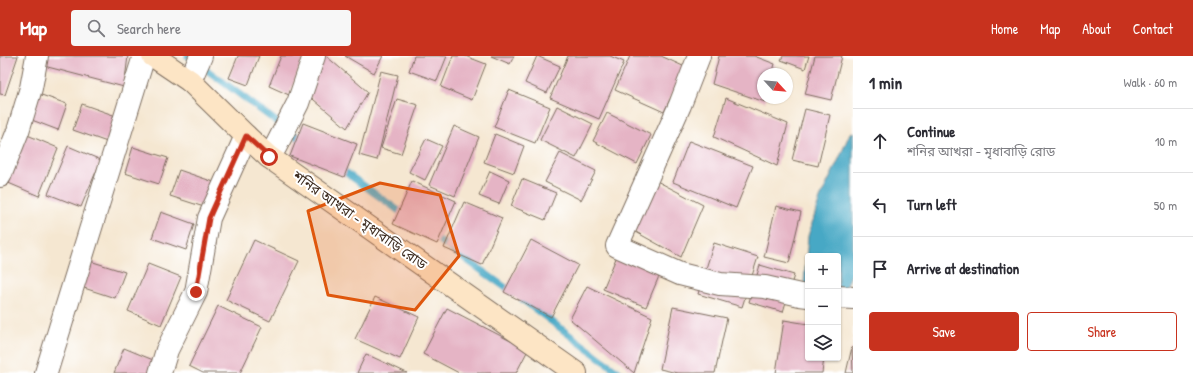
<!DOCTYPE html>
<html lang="en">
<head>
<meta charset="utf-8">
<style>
	:root { --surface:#fff; --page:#f7f7f7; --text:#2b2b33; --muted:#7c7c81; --line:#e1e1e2; --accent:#c8321e }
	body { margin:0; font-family:"Patrick Hand","Noto Sans Bengali",sans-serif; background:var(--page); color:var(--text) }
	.controls { position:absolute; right:12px; bottom:12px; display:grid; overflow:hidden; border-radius:4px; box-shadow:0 1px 3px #0004 }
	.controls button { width:36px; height:36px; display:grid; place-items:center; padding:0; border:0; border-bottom:1px solid var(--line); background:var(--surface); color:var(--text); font:20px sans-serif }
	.compass { position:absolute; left:757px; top:12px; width:36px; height:36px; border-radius:50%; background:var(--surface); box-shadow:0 1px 3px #0004; rotate:116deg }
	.stop { position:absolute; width:12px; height:12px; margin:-9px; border:3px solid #c8321e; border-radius:50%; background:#fff }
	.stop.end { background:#c8321e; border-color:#fff; box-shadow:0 1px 4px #0008 }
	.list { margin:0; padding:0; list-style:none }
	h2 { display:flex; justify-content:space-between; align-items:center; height:52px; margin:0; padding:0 16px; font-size:17px }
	h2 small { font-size:13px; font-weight:400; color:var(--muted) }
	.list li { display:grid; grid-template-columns:26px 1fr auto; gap:12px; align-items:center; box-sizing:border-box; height:64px; padding:0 16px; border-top:1px solid var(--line) }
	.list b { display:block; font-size:15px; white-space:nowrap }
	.list p { margin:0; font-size:13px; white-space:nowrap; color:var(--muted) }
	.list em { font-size:13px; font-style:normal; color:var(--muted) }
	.actions { display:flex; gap:8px; padding:12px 16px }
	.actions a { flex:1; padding:9px 0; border:1px solid var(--accent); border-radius:4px; text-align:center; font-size:14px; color:var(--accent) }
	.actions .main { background:var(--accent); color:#fff }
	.icon { flex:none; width:22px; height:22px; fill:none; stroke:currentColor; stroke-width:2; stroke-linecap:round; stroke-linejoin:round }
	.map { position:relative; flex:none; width:853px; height:317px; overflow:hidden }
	header { display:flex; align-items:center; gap:24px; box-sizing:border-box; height:56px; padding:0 20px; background:var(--accent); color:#fff }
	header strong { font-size:19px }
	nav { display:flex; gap:22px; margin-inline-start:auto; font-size:14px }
	.search { width:280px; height:36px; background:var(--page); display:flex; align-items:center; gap:10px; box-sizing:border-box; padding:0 14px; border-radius:4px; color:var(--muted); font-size:15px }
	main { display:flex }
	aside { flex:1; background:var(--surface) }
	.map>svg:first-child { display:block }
</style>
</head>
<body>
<header>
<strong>Map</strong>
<div class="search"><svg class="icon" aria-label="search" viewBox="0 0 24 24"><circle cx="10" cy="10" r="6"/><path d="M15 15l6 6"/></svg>Search here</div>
<nav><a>Home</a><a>Map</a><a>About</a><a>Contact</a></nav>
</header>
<main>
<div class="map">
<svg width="853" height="317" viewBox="0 0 853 317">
	<rect width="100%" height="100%" fill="#fff"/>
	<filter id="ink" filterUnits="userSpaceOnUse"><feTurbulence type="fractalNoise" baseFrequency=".025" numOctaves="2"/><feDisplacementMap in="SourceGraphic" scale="8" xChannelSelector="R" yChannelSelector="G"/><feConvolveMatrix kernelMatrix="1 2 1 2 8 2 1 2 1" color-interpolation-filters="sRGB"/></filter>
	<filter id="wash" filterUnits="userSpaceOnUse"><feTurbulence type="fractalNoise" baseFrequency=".012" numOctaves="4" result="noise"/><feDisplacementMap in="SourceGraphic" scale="16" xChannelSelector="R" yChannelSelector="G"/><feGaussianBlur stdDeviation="0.9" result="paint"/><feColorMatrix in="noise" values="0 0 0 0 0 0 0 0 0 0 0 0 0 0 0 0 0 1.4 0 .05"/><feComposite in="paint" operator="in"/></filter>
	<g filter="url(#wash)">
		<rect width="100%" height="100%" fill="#f5e7d1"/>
		<!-- water -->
		<path fill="#46a8c5" stroke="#406972" d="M 853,76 L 853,213 L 844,238 L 838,239 L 838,200 L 808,200 L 808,231 L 804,227 L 808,180 L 820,142 L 838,105 L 850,77 Z"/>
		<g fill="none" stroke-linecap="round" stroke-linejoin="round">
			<!-- stream -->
			<path stroke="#46a8c5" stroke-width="7" d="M 188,0 L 304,86
				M 338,111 L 406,160
				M 432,179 L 513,237
				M 523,244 L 620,317"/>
		</g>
		<g id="blocks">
			<!-- building -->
			<path fill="#e5b4c5" d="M 0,0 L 18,0 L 5,39 L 0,38 Z
				M 45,0 L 128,0 L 124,31 L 44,10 Z
				M 238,0 L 259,0 L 248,29 L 229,22 Z
				M 281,0 L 302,0 L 304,1 L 289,39 L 269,30 Z
				M 318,0 L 326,0 L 368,36 L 347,72 L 307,38 Z
				M 345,0 L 383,0 L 374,17 Z
				M 414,0 L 447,0 L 437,25 L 409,15 Z
				M 453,0 L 465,0 L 486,8 L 472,44 L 441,31 Z
				M 491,0 L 514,0 L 510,8 Z
				M 537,0 L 560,10 L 547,37 L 525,27 Z
				M 568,0 L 610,0 L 624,6 L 599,63 L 550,42 Z
				M 630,0 L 661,0 L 685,11 L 664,56 L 615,34 Z
				M 719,0 L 754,0 L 775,8 L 772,18 L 763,18 L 763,42 L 766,42 L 765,46 L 712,28 Z
				M 783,0 L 809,0 L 805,13 L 781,4 Z
				M 815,0 L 842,0 L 831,44 L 805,38 Z
				M 381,15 L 398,19 L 377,104 L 359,99 Z
				M 509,34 L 550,51 L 535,87 L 494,71 Z
				M 33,36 L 67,48 L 58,74 L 24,61 Z
				M 726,42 L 788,68 L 777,110 L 714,81 Z
				M 397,43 L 418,49 L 401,98 L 381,92 Z
				M 82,48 L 116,60 L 107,86 L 73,74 Z
				M 557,50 L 593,68 L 576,102 L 540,84 Z
				M 805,53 L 830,59 L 818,110 L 792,104 Z
				M 607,57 L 651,79 L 637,108 L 593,85 Z
				M 303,67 L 357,88 L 344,121 L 290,100 Z
				M 454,70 L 479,81 L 455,140 L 429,129 Z
				M 25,78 L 58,92 L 39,140 L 6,126 Z
				M 495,78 L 524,90 L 514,117 L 484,106 Z
				M 426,83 L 442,90 L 425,124 L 409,116 Z
				M 689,85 L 753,110 L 736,152 L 673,126 Z
				M 68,90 L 101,104 L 81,151 L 48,138 Z
				M 133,91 L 168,102 L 159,128 L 125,117 Z
				M 560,97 L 596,115 L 581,144 L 545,126 Z
				M 179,114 L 214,126 L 204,151 L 170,140 Z
				M 490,115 L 509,124 L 499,148 L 479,140 Z
				M 649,121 L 703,149 L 681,201 L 627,171 Z
				M 522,123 L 556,137 L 545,164 L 511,150 Z
				M 412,125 L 456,145 L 437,188 L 393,168 Z
				M 464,146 L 502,162 L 482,209 L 444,192 Z
				M 776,150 L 801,156 L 789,207 L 764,201 Z
				M 161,156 L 194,168 L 186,194 L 152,182 Z
				M 254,184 L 299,205 L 270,265 L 226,244 Z
				M 531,184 L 578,209 L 551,261 L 504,236 Z
				M 714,187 L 758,201 L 742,251 L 698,238 Z
				M 622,188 L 665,206 L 646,251 L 603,233 Z
				M 90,205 L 125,216 L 115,242 L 81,231 Z
				M 148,208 L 181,221 L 161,269 L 128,255 Z
				M 760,209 L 794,219 L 783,256 L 749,246 Z
				M 587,230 L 652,261 L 634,317 L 570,263 Z
				M 375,241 L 419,261 L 400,303 L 355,283 Z
				M 218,250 L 262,271 L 240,317 L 203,317 L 189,310 Z
				M 673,251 L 727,262 L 715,317 L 677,317 L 660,313 Z
				M 447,252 L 528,294 L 516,317 L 459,317 L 423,298 Z
				M 784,264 L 808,268 L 808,302 L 824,302 L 822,317 L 776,317 Z
				M 852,291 L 853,317 L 846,317 Z
				M 124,292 L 158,306 L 153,317 L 114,317 Z
				M 366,298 L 407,317 L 357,317 Z"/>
		</g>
	</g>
	<g filter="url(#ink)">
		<use href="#blocks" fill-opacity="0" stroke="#7c6c5d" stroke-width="1"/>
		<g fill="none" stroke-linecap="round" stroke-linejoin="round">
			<defs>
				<path id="minor" d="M 699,0 L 680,49 L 617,190 L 680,218 L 720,228 L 765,231 L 800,239 L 808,240
					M 190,25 L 201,0
					M 269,101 L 276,90 L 298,47 L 314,0
					M 0,120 L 18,75 L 31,32 L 37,0
					M 838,241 L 853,242
					M 46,317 L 144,0
					M 160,317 L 167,294 L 196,236 L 209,162 L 246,80"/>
				<path id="secondary" d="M 153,0 L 190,25 L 246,80 L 269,101 L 576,317"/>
			</defs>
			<!-- minor casing -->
			<use href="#minor" stroke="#7c6c5d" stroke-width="24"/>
			<!-- secondary casing -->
			<use href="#secondary" stroke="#7c6c5d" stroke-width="24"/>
			<!-- minor -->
			<use href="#minor" stroke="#fff" stroke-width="22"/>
			<!-- secondary -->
			<use href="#secondary" stroke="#fde5c5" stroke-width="22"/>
		</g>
	</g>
	<g fill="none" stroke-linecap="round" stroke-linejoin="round" filter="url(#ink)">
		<!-- route -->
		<path stroke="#c8321e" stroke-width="5" d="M 196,236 L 209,162 L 246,80 L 269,101"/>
	</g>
	<!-- marked area -->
	<path fill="#df570d" fill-opacity="0.2" stroke="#df570d" stroke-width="3" stroke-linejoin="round" d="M 380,127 L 440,139 L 459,200 L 415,254 L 328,239 L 308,155 Z"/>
	<g text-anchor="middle" stroke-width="4" stroke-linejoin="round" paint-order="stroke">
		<!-- street labels -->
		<g font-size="14" fill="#3b2a1e" stroke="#fff">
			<text transform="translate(360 164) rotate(35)" y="5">শনির আখরা - মৃধাবাড়ি রোড</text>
		</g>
	</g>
</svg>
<div class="controls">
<button>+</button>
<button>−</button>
<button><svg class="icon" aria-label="layers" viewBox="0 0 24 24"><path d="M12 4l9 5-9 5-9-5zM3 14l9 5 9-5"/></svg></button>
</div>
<svg class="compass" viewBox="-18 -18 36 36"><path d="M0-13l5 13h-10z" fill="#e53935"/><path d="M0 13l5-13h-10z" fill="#7c7c81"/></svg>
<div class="stop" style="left:269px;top:101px"></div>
<div class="stop end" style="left:196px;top:236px"></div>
</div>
<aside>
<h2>1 min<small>Walk · 60 m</small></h2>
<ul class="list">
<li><svg class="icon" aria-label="ahead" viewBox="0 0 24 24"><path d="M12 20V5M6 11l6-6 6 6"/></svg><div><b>Continue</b><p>শনির আখরা - মৃধাবাড়ি রোড</p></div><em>10 m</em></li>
<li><svg class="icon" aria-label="left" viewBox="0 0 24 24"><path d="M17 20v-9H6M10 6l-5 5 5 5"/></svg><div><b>Turn left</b></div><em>50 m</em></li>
<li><svg class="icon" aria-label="arrive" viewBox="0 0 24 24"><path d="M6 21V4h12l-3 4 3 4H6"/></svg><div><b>Arrive at destination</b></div></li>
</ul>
<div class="actions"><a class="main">Save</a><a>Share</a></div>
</aside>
</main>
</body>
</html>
